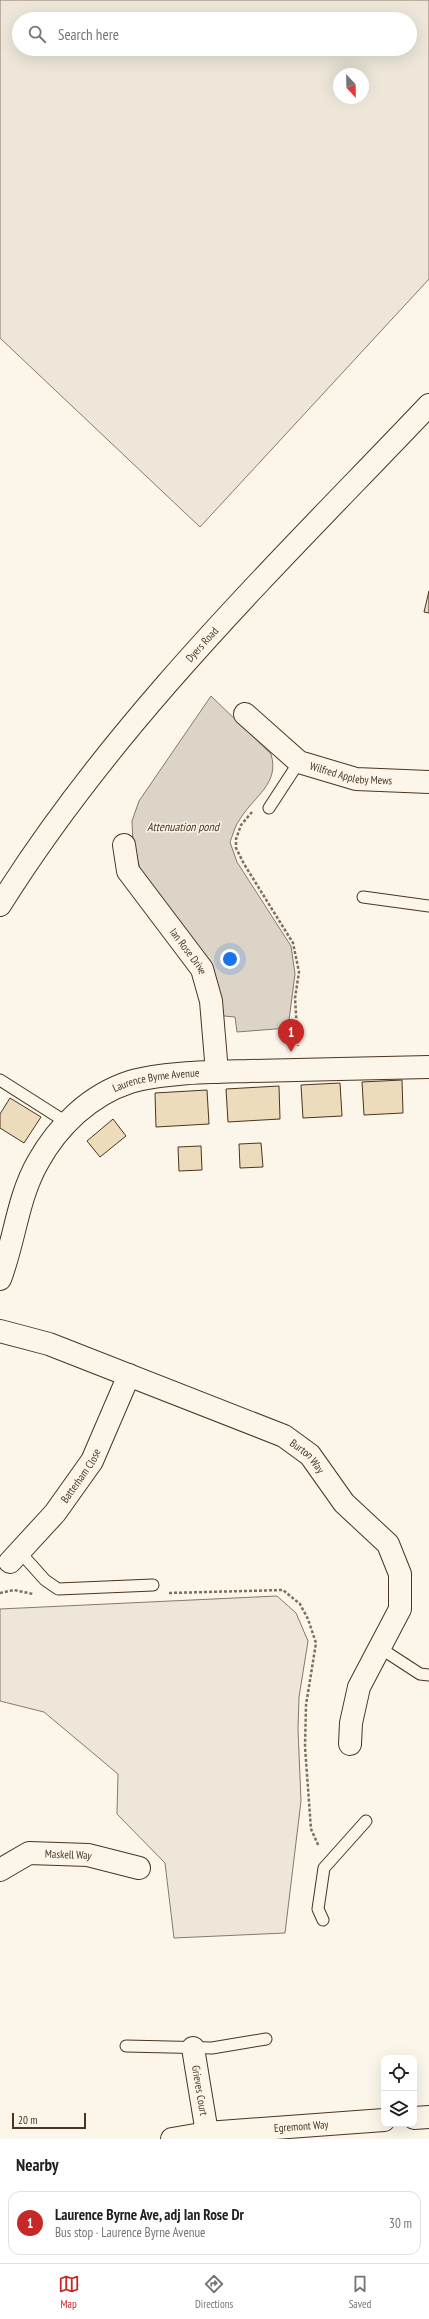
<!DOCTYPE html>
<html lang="en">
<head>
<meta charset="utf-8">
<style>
	:root { --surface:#fff; --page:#f6f6f6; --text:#202124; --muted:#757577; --line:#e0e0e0; --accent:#c62828 }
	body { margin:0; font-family:"PT Sans Narrow",sans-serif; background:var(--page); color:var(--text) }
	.controls { position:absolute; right:12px; bottom:12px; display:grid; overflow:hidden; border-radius:8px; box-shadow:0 4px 16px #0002 }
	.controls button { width:36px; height:36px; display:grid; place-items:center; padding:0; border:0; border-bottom:1px solid var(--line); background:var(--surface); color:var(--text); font:20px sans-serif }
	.compass { position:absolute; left:333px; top:68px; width:36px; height:36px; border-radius:50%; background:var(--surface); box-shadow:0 4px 16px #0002; rotate:158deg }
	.scale { position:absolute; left:12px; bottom:10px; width:74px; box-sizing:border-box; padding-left:4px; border:2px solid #4a3520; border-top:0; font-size:11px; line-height:14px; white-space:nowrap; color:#4a3520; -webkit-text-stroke:3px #fbf6e9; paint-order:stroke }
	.you { position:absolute; left:230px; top:959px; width:14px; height:14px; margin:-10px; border:3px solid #fff; border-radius:50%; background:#1a73e8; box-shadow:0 0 0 6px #1a73e833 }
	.badge { display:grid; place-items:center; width:26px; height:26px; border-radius:50%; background:var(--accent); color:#fff; font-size:13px; font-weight:700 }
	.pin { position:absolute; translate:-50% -33px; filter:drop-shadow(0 1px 2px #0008) }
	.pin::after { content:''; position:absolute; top:21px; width:14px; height:12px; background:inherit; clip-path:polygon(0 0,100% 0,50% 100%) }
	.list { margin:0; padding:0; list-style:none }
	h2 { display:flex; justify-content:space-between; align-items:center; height:52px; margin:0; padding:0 16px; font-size:17px }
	h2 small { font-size:13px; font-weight:400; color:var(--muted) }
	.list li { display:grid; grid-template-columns:26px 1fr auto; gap:12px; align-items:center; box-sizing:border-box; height:64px; margin:0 8px 8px; padding:0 8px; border:1px solid var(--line); border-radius:12px }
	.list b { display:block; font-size:15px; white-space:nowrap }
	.list p { margin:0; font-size:13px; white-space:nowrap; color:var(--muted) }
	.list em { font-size:13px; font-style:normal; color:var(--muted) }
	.icon { flex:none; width:22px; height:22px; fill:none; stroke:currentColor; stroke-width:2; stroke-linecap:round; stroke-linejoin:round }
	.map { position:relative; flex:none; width:429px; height:2139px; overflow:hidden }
	.search { position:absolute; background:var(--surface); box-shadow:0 4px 16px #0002; left:12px; right:12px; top:12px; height:44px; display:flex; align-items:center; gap:10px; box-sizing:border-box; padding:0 14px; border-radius:22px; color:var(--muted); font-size:15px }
	.sheet { height:124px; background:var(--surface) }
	nav { display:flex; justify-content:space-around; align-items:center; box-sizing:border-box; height:56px; border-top:1px solid var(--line); background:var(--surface); font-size:11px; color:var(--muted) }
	nav a { display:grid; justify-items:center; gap:2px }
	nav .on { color:var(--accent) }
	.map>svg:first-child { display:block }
</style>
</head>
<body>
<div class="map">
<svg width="429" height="2139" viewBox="0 0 429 2139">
	<rect width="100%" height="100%" fill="#fbf6e9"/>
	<!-- green -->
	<path fill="#ede6d9" stroke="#887966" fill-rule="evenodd" d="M 0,0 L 429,0 L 429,279 L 200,527 L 0,338 ZM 19,19 L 410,19 L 410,49 L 19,49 ZM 339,74 L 363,74 L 363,98 L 339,98 Z
		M 277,1596 L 296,1613 L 308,1641 L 299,1697 L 298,1729 L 301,1801 L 285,1933 L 174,1938 L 165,1863 L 117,1814 L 118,1774 L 44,1712 L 0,1701 L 0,1609 Z"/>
	<!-- water -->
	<path fill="#dcd4c6" stroke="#887966" d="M 211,696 L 271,754 C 280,784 254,796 240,819 C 235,825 233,835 230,842 L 237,862 L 291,946 L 295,974 L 288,1028 L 237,1032 L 235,1017 L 224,1016 L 211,975 L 142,875 L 133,845 L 132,821 L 139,801 Z"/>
	<!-- building -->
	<path fill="#ecdcbc" stroke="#4a3520" d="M 429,591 L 429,613 L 424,612 Z
		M 402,1080 L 403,1113 L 364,1115 L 362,1082 Z
		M 340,1083 L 342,1116 L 303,1118 L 301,1085 Z
		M 279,1086 L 280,1119 L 228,1122 L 226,1089 Z
		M 207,1090 L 209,1124 L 156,1127 L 155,1093 Z
		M 10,1098 L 41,1117 L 24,1143 L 0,1128 L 0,1114 Z
		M 113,1119 L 126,1136 L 100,1157 L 87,1141 Z
		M 261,1143 L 263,1167 L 240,1168 L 239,1144 Z
		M 201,1146 L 202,1170 L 179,1171 L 178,1147 Z"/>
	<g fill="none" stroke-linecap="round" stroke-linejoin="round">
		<defs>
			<path id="lane" d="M 269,808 L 299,762
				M 363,897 L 429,906
				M 0,1080 L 66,1122
				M 19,1551 L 45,1580 L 58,1589 L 153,1585
				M 380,1648 L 420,1674 L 429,1675
				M 323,1920 L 318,1909 L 324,1868 L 366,1821
				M 126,2046 L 212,2048 L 266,2039"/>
			<g id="street">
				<path id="s1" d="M 245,714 L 299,762 L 356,779 L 429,782"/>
				<path id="s2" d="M 124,845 L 128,871 L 202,969 L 211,1001 L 217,1072"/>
				<path id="s3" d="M 0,905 C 117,718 278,564 429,405"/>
				<path id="s4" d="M 0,1279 C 15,1240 17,1199 38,1162 C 58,1126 90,1095 130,1082 C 162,1072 216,1072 250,1071 C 310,1070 369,1068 429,1067"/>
				<path id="s5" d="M 0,1331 L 49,1344 L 284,1436 L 310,1455 L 344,1503 L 388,1544 L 400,1574 L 400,1609 L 359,1687 L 351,1723 L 350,1744"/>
				<path id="s6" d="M 10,1562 L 55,1513 L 92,1461 L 129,1375"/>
				<path id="s7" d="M 0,1870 L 29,1853 L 88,1855 L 139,1868"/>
				<path id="s8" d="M 193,2048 L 207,2133"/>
				<path d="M 414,2118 L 429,2117"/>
				<path id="s9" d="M 172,2139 L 207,2133 L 384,2120"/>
			</g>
		</defs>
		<!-- lane casing -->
		<use href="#lane" stroke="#4a3520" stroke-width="13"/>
		<!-- street casing -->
		<use href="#street" stroke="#4a3520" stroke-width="24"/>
		<!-- path -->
		<path stroke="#7f6f5c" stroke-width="2.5" stroke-dasharray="3 2" stroke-linecap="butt" d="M 252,812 L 241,825 L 236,839 L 236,848 L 244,864 L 293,943 L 299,972 L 295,998 L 298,1046
			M 0,1593 L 14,1590 L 33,1594
			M 169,1593 L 283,1590 L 300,1604 L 308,1619 L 316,1643 L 306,1705 L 305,1747 L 311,1829 L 319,1847"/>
		<!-- lane -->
		<use href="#lane" stroke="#fbf6e9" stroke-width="11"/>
		<!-- street -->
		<use href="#street" stroke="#fbf6e9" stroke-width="22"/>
	</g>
	<g text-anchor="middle" stroke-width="3" stroke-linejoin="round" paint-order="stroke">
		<!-- street labels -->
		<g font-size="11" fill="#4a3520" stroke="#fbf6e9">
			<text dy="4" stroke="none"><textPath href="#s3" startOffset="330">Dyers Road</textPath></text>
			<text dy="4" stroke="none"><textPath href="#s1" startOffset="126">Wilfred Appleby Mews</textPath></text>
			<text dy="4" stroke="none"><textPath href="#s2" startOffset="127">Ian Rose Drive</textPath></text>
			<text dy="4" stroke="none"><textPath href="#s4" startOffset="274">Laurence Byrne Avenue</textPath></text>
			<text dy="4" stroke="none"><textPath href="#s5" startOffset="334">Burton Way</textPath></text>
			<text dy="4" stroke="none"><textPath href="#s6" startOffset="112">Batterham Close</textPath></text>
			<text dy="4" stroke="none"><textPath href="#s7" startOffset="73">Maskell Way</textPath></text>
			<text dy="4" stroke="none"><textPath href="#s8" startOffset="43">Grieves Court</textPath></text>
			<text dy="4" stroke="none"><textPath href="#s9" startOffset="130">Egremont Way</textPath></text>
		</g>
		<!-- water labels -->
		<g font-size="12" font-style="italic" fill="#4a3520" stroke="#fbf6e9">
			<text x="183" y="831">Attenuation pond</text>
		</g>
	</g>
</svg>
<div class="controls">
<button><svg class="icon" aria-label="locate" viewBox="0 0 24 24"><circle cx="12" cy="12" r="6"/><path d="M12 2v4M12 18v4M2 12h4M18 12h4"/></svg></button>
<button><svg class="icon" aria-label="layers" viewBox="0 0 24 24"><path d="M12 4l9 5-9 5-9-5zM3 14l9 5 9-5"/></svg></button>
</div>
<svg class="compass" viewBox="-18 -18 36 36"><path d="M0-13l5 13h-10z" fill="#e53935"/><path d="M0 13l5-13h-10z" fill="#757577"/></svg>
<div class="scale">20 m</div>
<div class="you"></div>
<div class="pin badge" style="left:291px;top:1052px">1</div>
<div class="search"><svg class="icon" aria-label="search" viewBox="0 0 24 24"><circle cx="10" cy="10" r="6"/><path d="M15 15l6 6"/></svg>Search here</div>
</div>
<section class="sheet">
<h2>Nearby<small></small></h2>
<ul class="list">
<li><span class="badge">1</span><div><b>Laurence Byrne Ave, adj Ian Rose Dr</b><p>Bus stop · Laurence Byrne Avenue</p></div><em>30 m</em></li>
</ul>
</section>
<nav>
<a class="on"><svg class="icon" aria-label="map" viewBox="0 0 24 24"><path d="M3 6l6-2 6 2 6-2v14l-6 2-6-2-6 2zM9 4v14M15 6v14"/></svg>Map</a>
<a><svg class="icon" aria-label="directions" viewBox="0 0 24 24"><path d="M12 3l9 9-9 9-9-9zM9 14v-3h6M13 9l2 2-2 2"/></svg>Directions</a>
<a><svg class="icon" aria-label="saved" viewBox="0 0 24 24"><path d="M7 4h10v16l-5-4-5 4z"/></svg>Saved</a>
</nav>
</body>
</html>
